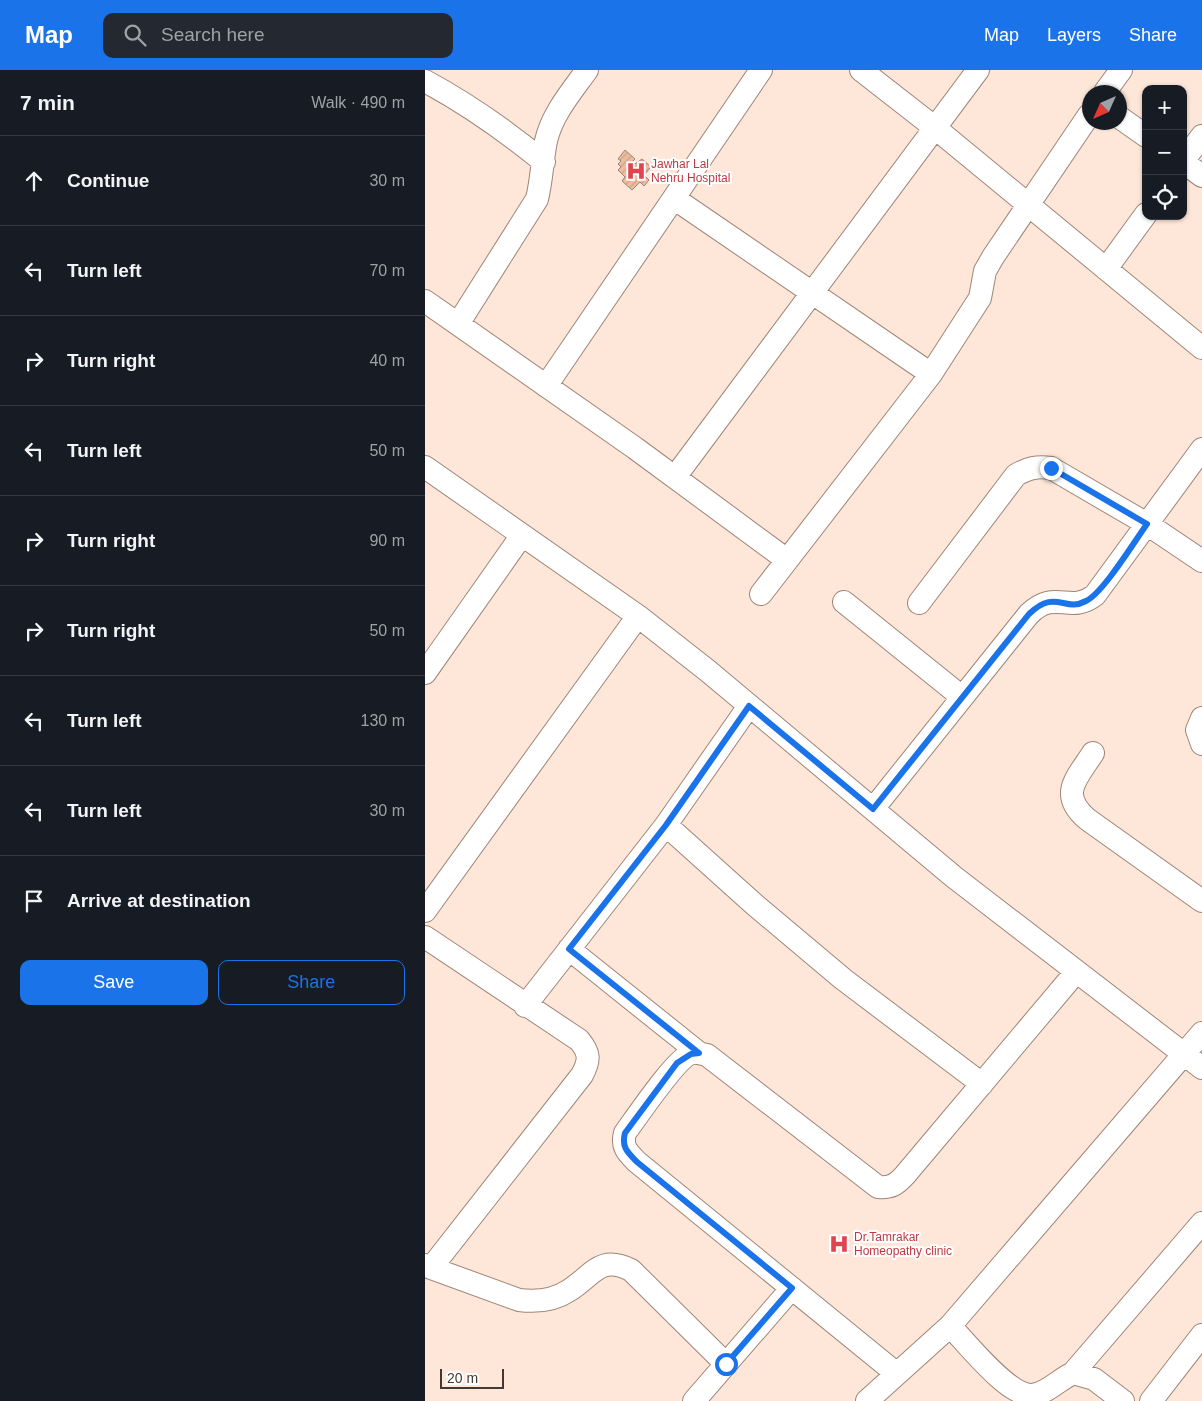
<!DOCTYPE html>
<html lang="en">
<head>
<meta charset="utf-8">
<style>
	:root { --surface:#171b24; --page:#242831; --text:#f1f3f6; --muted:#9ea1a6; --line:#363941; --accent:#1a73e8 }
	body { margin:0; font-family:Arial,sans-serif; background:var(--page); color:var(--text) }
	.controls { position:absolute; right:15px; top:15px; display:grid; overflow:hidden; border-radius:10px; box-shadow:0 1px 4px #0004 }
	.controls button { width:45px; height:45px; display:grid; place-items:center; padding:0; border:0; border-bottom:1px solid var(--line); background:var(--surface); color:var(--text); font:25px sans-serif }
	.compass { position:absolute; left:657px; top:15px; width:45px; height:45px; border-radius:50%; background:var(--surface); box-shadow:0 1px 4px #0004; rotate:225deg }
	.scale { position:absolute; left:15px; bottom:12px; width:64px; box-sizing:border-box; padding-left:5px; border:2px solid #433832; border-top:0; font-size:14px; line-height:18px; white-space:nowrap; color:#433832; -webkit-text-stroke:4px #fff; paint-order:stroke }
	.stop { position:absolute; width:15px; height:15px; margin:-11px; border:4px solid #1a73e8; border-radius:50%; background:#fff }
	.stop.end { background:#1a73e8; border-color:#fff; box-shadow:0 1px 5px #0008 }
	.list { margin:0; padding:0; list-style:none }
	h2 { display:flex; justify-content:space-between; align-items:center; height:65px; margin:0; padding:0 20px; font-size:21px }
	h2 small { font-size:16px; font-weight:400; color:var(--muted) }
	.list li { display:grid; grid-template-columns:32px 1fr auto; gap:15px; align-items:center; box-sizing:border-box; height:90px; padding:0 20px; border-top:1px solid var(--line) }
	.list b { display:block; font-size:19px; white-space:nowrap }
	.list em { font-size:16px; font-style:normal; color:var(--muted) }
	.actions { display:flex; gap:10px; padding:15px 20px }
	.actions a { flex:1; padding:11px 0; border:1px solid var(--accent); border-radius:10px; text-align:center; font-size:18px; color:var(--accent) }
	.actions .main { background:var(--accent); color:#fff }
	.icon { flex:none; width:28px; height:28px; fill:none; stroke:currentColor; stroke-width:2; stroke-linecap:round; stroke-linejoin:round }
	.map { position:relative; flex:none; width:777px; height:1331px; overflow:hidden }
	header { display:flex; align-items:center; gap:30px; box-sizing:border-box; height:70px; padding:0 25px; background:var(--accent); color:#fff }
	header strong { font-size:24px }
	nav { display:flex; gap:28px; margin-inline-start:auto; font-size:18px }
	.search { width:350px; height:45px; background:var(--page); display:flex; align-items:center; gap:12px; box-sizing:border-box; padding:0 18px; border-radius:10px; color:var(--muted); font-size:19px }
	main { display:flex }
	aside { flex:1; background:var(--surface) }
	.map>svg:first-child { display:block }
</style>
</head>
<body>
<header>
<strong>Map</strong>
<div class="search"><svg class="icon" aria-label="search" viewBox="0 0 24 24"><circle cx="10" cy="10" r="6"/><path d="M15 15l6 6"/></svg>Search here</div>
<nav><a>Map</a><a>Layers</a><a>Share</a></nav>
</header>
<main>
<aside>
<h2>7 min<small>Walk · 490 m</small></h2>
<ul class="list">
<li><svg class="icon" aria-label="ahead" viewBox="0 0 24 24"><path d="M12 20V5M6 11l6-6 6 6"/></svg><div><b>Continue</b></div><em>30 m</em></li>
<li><svg class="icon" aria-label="left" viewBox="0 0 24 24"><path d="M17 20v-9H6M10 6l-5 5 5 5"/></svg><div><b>Turn left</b></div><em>70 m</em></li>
<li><svg class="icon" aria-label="right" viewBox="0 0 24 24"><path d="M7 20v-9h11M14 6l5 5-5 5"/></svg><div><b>Turn right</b></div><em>40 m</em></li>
<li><svg class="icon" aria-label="left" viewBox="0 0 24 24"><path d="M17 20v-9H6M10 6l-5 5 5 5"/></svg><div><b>Turn left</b></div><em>50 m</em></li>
<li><svg class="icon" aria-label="right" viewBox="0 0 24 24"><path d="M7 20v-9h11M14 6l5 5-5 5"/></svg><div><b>Turn right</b></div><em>90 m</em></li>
<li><svg class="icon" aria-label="right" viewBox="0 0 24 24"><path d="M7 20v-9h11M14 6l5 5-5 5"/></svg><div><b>Turn right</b></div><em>50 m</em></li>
<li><svg class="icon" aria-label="left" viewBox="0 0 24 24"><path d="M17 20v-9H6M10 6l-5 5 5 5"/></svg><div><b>Turn left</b></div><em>130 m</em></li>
<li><svg class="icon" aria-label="left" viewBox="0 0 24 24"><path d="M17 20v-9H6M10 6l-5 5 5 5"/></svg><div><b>Turn left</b></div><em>30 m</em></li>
<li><svg class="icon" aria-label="arrive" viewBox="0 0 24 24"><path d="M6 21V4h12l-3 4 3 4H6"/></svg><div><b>Arrive at destination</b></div></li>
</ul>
<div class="actions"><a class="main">Save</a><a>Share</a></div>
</aside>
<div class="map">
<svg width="777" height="1331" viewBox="0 0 777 1331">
	<defs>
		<pattern id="building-hatch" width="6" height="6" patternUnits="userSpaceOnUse" patternTransform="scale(1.25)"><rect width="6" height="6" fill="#eebc9f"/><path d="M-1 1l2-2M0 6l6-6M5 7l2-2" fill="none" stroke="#cda289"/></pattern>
	</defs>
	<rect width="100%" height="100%" fill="#fee7d9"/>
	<!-- building -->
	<path fill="url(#building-hatch)" stroke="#9d8374" d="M 200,80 L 210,89 L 207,92 L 210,94 L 217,89 L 226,97 L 219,105 L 224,110 L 219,116 L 215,112 L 207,120 L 197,111 L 200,107 L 193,100 L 196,97 L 193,94 L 196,91 L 193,89 Z"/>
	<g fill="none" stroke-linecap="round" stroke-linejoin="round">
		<defs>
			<path id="street" d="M 436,0 L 509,57 L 777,278
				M 0,11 C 43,34 81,61 119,92
				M 680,22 L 696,0
				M 694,47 L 721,66
				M 758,91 L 777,66
				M 758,92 L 777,106
				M 250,129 L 506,304
				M 681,199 L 721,144
				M 0,231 L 210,378 L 362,490
				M 33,254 L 112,129 C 117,109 117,90 121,71 C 127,44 147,21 162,0
				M 121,316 L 336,0
				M 0,397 L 213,546 L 283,601 L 529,807 L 777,998
				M 250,407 L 553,0
				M 336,524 L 506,304 L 555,228 L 560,201 L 568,187 L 664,45
				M 419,532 L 537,627
				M 494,533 L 591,405 C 603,398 612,396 626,398 L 722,454 L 777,491
				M 0,603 L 97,465
				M 777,648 L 772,660 L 777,674
				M 668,683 C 652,708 633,724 662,749 L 777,831
				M 448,739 L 604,544 C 631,518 644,545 670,525 L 777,379
				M 241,755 L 330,835 L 418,909 L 557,1014
				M 0,841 L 213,546
				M 0,867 L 154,970 C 165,983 165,990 157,1005 L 6,1198 L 0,1195
				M 144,879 L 274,983
				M 100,936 L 241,755 L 324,636
				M 6,1198 L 94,1230 C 111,1232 128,1231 143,1221 C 168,1206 174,1184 206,1200 L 301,1294
				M 525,1256 C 542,1273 583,1326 607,1325 C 621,1324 635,1309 648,1303 L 669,1309 L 698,1331
				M 648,1303 L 777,1153
				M 472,1304 L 212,1092 C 203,1083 196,1077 200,1063 C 211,1048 252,987 267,983 C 272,982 277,984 282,985 L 453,1117 C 466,1118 471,1115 480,1105 L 651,902
				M 269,1331 L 367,1218
				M 442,1331 L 525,1256 L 777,963
				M 726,1331 L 777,1265"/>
		</defs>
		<!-- street casing -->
		<use href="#street" stroke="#9f8576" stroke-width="24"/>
		<!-- street -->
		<use href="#street" stroke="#fff" stroke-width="22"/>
	</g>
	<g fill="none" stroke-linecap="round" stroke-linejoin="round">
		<!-- route -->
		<path stroke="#1a73e8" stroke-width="6" d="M 301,1294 L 367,1218 L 212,1092 C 203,1083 196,1077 200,1063 L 252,993 L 266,984 L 274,983 L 144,879 L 241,755 L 324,636 L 448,739 L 604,544 C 631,518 639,543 661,531 C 678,523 709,472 722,454 L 626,398"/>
	</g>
	<!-- icons -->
	<defs>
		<symbol id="hospital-bare" viewBox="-9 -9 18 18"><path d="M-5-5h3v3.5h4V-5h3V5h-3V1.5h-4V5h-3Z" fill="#e0444e" stroke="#fff" stroke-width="2.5" paint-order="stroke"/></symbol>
	</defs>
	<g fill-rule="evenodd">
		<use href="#hospital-bare" x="197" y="87" width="28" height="28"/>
		<use href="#hospital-bare" x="400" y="1160" width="28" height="28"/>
	</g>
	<g text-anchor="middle" stroke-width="4" stroke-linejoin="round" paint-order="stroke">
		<!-- health labels -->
		<g font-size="12" fill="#be3a42" stroke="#fff" text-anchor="start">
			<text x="226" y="98">Jawhar Lal<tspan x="226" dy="14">Nehru Hospital</tspan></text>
			<text x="429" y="1171">Dr.Tamrakar<tspan x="429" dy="14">Homeopathy clinic</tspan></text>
		</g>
	</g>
</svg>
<div class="controls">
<button>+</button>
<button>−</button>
<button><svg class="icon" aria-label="locate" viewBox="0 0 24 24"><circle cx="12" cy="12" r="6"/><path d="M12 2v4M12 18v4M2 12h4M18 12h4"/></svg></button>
</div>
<svg class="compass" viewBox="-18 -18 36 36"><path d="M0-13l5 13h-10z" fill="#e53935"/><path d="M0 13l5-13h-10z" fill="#9ea1a6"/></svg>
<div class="scale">20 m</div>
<div class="stop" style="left:301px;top:1294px"></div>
<div class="stop end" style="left:626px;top:398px"></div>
</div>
</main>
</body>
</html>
